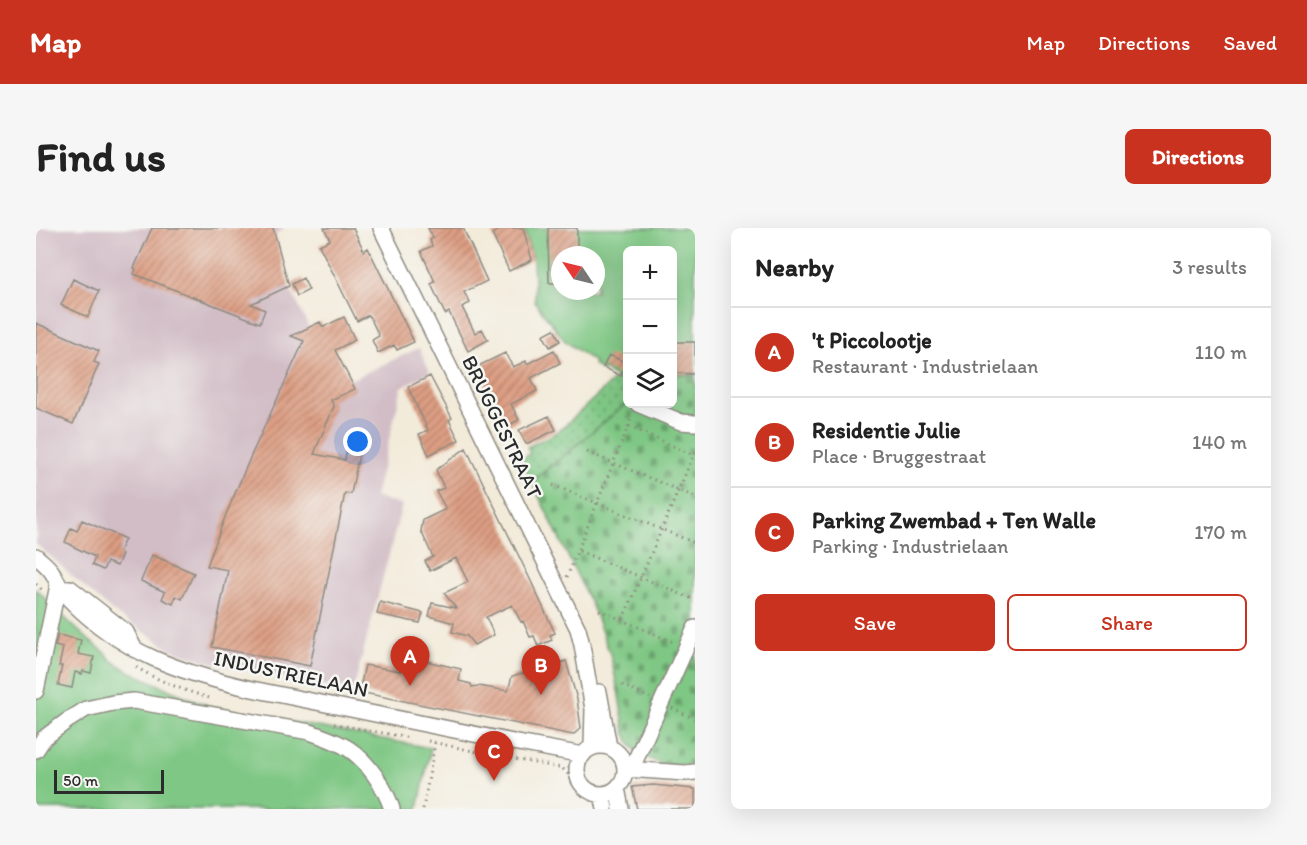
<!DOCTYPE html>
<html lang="en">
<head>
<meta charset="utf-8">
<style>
	:root { --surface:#fff; --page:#f6f6f6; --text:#222; --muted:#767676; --line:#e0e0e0; --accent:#c8321e }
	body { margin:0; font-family:Itim,sans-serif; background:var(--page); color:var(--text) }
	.controls { position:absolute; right:18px; top:18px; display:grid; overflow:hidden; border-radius:9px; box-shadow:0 6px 24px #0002 }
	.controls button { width:54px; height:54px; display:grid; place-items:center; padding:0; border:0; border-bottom:2px solid var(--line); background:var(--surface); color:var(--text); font:30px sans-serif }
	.compass { position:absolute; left:515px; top:18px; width:54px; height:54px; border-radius:50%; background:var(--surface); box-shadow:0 6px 24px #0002; rotate:305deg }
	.scale { position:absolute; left:18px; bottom:15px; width:110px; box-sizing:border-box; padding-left:6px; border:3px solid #2b2b2b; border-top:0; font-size:16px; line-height:21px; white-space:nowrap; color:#2b2b2b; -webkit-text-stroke:4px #f6f6f2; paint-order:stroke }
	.you { position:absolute; left:322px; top:214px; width:21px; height:21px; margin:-15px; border:4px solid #fff; border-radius:50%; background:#1a73e8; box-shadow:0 0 0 9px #1a73e833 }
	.badge { display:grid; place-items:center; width:39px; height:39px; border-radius:50%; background:var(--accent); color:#fff; font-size:20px; font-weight:700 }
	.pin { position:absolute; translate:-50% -50px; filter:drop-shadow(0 2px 3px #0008) }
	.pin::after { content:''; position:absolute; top:32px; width:21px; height:18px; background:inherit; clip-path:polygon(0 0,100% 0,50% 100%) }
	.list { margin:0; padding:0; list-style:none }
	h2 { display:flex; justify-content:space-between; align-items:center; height:78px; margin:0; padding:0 24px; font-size:26px }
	h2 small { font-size:20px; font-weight:400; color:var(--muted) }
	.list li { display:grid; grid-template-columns:39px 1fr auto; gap:18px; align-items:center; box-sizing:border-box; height:90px; padding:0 24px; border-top:2px solid var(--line) }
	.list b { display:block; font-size:22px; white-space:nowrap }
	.list p { margin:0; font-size:20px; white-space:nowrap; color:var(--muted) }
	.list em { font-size:20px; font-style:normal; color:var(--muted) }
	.actions { display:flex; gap:12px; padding:18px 24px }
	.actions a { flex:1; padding:14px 0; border:2px solid var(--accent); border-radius:9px; text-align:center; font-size:21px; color:var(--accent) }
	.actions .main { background:var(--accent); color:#fff }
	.icon { flex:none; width:33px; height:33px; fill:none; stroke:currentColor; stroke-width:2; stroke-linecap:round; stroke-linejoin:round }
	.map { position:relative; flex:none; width:659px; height:581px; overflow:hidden; border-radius:9px }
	header { display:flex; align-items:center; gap:36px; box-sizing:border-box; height:84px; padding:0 30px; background:var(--accent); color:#fff }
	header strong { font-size:28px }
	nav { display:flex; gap:33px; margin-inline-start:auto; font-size:21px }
	.intro { display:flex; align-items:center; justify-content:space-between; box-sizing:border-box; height:144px; padding:0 36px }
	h1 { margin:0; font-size:42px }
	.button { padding:15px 27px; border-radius:9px; background:var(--accent); color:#fff; font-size:21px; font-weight:700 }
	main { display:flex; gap:36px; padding:0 36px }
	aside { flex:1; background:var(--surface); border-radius:9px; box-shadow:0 6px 24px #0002 }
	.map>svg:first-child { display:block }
</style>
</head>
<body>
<header>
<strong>Map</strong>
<nav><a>Map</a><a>Directions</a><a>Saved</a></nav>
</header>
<div class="intro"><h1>Find us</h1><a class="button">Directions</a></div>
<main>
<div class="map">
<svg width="659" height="581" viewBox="0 0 659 581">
	<defs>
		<pattern id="grass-dots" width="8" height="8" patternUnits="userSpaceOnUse" patternTransform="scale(1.5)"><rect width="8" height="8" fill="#7fc784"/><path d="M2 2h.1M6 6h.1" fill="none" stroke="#68a26c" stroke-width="1.8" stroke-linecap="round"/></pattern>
		<pattern id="cemetery-stones" width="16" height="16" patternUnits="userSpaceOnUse" patternTransform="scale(1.5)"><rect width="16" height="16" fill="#7fc784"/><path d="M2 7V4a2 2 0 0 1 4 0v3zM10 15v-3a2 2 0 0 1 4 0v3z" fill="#68a26c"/></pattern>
		<pattern id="building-hatch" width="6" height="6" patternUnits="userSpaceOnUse" patternTransform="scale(1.5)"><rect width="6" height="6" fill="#dd9e83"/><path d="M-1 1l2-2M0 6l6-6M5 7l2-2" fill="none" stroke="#b3816b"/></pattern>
	</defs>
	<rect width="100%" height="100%" fill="#f6f6f2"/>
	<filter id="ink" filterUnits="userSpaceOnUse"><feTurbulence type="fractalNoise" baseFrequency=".0167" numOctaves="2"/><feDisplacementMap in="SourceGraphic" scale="12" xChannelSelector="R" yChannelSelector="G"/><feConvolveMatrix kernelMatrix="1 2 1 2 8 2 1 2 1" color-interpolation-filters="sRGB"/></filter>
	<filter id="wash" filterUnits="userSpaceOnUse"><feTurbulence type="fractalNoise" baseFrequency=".008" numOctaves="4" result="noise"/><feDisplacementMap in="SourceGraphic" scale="24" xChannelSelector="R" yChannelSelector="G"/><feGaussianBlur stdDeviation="1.35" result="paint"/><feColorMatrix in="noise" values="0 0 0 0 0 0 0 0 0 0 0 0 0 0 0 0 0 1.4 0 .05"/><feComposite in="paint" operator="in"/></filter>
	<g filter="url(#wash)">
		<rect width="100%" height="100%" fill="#f3ebda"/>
		<!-- industrial -->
		<path fill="#d2bdc6" d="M 0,0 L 249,0 L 239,7 L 253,58 L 301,158 L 383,120 L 394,144 L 366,159 L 339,269 L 366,277 L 317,463 L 173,434 L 136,422 L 76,383 L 0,316 Z"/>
		<!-- grass -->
		<path fill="url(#grass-dots)" stroke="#557958" stroke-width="1.5" d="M 580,150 L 591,158 L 591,175 L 496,254 L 485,231 L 494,226 L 491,219 L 522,204 Z"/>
		<!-- cemetery -->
		<path fill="url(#cemetery-stones)" stroke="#557958" stroke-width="1.5" d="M 637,146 L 659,147 L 659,538 L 628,537 L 602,526 L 595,517 L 589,504 L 582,462 L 575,429 L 557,380 L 496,254 L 591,175 L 636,176 Z"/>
		<!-- pitch -->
		<path fill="#7fc784" stroke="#557958" stroke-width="1.5" fill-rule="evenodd" d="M 488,0 L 659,0 L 659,147 L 637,146 L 636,22 L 592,22 L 591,158 L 568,141 L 566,143 L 557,136 L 558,134 L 529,113 L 499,74 L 497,32 ZM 524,27 L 560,27 L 560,63 L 524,63 Z
			M 0,361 L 33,394 L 54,413 L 70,425 L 75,432 L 91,442 L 136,463 L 176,479 L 395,520 L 382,581 L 0,581 Z"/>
		<g id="blocks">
			<!-- building -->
			<path fill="url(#building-hatch)" d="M 116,0 L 237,0 L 253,58 L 215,76 L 229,82 L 224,95 L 98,46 L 100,41 L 98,40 Z
				M 288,0 L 317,0 L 328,23 L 332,20 L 378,114 L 361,122 L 358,117 L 342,125 L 336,112 L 343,108 L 333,87 L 321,93 L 283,17 L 294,12 Z
				M 392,0 L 427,0 L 451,53 L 428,64 L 434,75 L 426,79 L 439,105 L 446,101 L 452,112 L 432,123 L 413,84 L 409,86 L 395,56 L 399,54 L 385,23 L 396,18 L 394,12 L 397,10 Z
				M 468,0 L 487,0 L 496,32 L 473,43 L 456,6 Z
				M 512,0 L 541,0 L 541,27 L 524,27 L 524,55 L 513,55 Z
				M 267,50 L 273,62 L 261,68 L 256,56 Z
				M 37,51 L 63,63 L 52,89 L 25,77 Z
				M 308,89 L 319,112 L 299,122 L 319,161 L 295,172 L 298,178 L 278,226 L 309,232 L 310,224 L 323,226 L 315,266 L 309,265 L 274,438 L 176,419 L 192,342 L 171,338 L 189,289 L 214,230 L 268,113 L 255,108 L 284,94 L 287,99 Z
				M 0,95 L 63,123 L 58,134 L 63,136 L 37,196 L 0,180 Z
				M 518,101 L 524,113 L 514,119 L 507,107 Z
				M 636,114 L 659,114 L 659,146 L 636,145 Z
				M 518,122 L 524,135 L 495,150 L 501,163 L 475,176 L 483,192 L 469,199 L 447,152 L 444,151 L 438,140 L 469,125 L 477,139 L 490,133 L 491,136 Z
				M 573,127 L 591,135 L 585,148 L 567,139 Z
				M 394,148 L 416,190 L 413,192 L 423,212 L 393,227 L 383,206 L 392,202 L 372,159 Z
				M 513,188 L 520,202 L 490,216 L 483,202 Z
				M 430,220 L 494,351 L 519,405 L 514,407 L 516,412 L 502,418 L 498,408 L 494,409 L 487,393 L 485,394 L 476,377 L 450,389 L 458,407 L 438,417 L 431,408 L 416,404 L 418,395 L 393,388 L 396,375 L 420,380 L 408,365 L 432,354 L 420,330 L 394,343 L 389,333 L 397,329 L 385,303 L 387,292 L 410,281 L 400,263 L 408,260 L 400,242 Z
				M 46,292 L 89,311 L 83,324 L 86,326 L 81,338 L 71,334 L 67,342 L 56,337 L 59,329 L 36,318 L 36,317 L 29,314 L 35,300 L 41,303 Z
				M 116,327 L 158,345 L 146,371 L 140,368 L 137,376 L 126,371 L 129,364 L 105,353 Z
				M 344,374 L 387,385 L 384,395 L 341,386 Z
				M 22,407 L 45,412 L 42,426 L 58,429 L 55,445 L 47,443 L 46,446 L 39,444 L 36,460 L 22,457 L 26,438 L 23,438 L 27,420 L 19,418 Z
				M 368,428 L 425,441 L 423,453 L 435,456 L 436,459 L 442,458 L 472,463 L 476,448 L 530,433 L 541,471 L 545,500 L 537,507 L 323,464 L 329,437 L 364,443 Z
				M 617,557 L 659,561 L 659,581 L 601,581 L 596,559 Z"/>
		</g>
	</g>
	<g filter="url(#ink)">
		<use href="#blocks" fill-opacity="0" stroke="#8f8b82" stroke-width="1.5"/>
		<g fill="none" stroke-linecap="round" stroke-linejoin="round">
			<defs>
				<path id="minor" d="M 345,0 L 542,401 L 546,417 L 557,481 L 556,519
					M 602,176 L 645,194 L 659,195
					M 0,328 C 5,333 12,338 16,344 C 22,354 24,362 33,371 C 85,425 145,445 216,461 L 482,515 L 547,527
					M 34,360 L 90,404 L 99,422
					M 0,463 L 22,357
					M 563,464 L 573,519
					M541 542a24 24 0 1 1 48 0a24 24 0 1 1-48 0Z
					M 0,522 L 8,510 L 31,493 L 50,481 L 77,475 L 98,473 L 274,504 C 287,509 301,513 313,521 C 332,534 349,559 356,581
					M 590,541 L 649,545 L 659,544
					M 595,542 L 659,400
					M 581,560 L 585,581
					M 566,566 L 569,581"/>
			</defs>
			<!-- minor casing -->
			<use href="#minor" stroke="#8f8b82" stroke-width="18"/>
			<!-- path -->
			<path stroke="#8f8b82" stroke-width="3" stroke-dasharray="1.5 4.5" stroke-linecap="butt" d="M 593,198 L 657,227
				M 551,224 L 659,269
				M 517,257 L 659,315
				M 543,323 L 659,372
				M 531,349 L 596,189
				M 0,356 L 7,363
				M 563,382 L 639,415
				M 587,391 L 659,224
				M 100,439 C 124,454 150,463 177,471
				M 586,457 L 614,470
				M 636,480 L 659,491
				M 298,496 L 374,510
				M 392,513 L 455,527 L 526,540 L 533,547 L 539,559 L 552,569
				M 533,539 L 533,547
				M 387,581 L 399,515"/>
			<!-- minor -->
			<use href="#minor" stroke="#fff" stroke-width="15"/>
		</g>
	</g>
	<g text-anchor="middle" stroke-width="5" stroke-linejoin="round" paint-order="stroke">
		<!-- street labels -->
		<g font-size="21" fill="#2b2b2b" stroke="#f6f6f2">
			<text transform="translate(466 199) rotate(64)" y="7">BRUGGESTRAAT</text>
			<text transform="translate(255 446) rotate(12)" y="7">INDUSTRIELAAN</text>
		</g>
	</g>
</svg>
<div class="controls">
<button>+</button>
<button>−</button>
<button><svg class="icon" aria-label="layers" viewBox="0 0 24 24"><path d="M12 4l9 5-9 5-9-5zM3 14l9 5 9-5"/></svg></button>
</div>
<svg class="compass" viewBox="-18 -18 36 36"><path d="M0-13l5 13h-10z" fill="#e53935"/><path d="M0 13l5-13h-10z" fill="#767676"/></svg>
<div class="scale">50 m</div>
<div class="you"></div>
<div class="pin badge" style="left:374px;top:458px">A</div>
<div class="pin badge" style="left:505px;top:467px">B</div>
<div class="pin badge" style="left:458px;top:553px">C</div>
</div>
<aside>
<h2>Nearby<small>3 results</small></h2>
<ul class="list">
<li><span class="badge">A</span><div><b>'t Piccolootje</b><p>Restaurant · Industrielaan</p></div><em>110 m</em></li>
<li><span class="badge">B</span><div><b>Residentie Julie</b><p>Place · Bruggestraat</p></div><em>140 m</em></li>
<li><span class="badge">C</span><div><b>Parking Zwembad + Ten Walle</b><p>Parking · Industrielaan</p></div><em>170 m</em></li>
</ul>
<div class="actions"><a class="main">Save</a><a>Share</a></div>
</aside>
</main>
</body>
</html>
